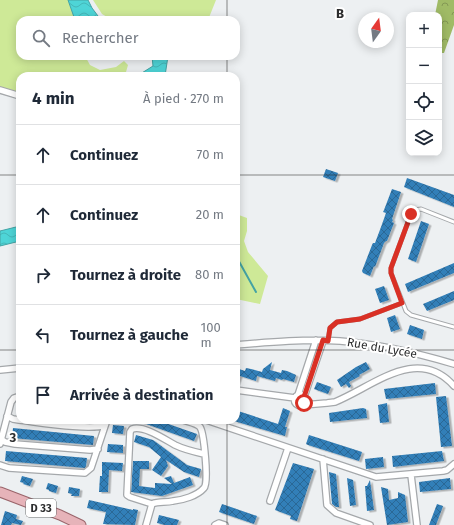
<!DOCTYPE html>
<html lang="fr">
<head>
<meta charset="utf-8">
<style>
	:root { --surface:#fff; --page:#f6f6f7; --text:#1f2937; --muted:#747a83; --line:#e0e1e3 }
	body { margin:0; font-family:"Fira Sans",sans-serif; background:var(--page); color:var(--text) }
	.controls { position:absolute; right:12px; top:12px; display:grid; overflow:hidden; border-radius:8px; box-shadow:0 2px 10px #0003 }
	.controls button { width:36px; height:36px; display:grid; place-items:center; padding:0; border:0; border-bottom:1px solid var(--line); background:var(--surface); color:var(--text); font:20px sans-serif }
	.compass { position:absolute; left:358px; top:12px; width:36px; height:36px; border-radius:50%; background:var(--surface); box-shadow:0 2px 10px #0003; rotate:14deg }
	.stop { position:absolute; width:12px; height:12px; margin:-9px; border:3px solid #d93025; border-radius:50%; background:#fff }
	.stop.end { background:#d93025; border-color:#fff; box-shadow:0 1px 4px #0008 }
	.list { margin:0; padding:0; list-style:none }
	h2 { display:flex; justify-content:space-between; align-items:center; height:52px; margin:0; padding:0 16px; font-size:17px }
	h2 small { font-size:13px; font-weight:400; color:var(--muted) }
	.list li { display:grid; grid-template-columns:26px 1fr auto; gap:12px; align-items:center; box-sizing:border-box; height:60px; padding:0 16px; border-top:1px solid var(--line) }
	.list b { display:block; font-size:15px; white-space:nowrap }
	.list em { font-size:13px; font-style:normal; color:var(--muted) }
	.icon { flex:none; width:22px; height:22px; fill:none; stroke:currentColor; stroke-width:2; stroke-linecap:round; stroke-linejoin:round }
	.map { position:relative; flex:none; width:454px; height:525px; overflow:hidden }
	.search { position:absolute; background:var(--surface); box-shadow:0 2px 10px #0003; left:16px; top:16px; width:224px; height:44px; display:flex; align-items:center; gap:10px; box-sizing:border-box; padding:0 14px; border-radius:12px; color:var(--muted); font-size:15px }
	.panel { position:absolute; background:var(--surface); box-shadow:0 2px 10px #0003; left:16px; top:72px; width:224px; height:352px; border-radius:12px }
	.map>svg:first-child { display:block }
</style>
</head>
<body>
<div class="map">
<svg width="454" height="525" viewBox="0 0 454 525">
	<defs>
		<pattern id="forest-crowns" width="20" height="18" patternUnits="userSpaceOnUse"><rect width="20" height="18" fill="#a0bb66"/><path d="M2 6a3 3 0 1 1 6 0M12 15a3 3 0 1 1 6 0" fill="none" stroke="#839854"/></pattern>
		<pattern id="water-waves" width="16" height="10" patternUnits="userSpaceOnUse"><rect width="16" height="10" fill="#4ed5d7"/><path d="M0 5q4-4 8 0t8 0" fill="none" stroke="#44b7b9"/></pattern>
		<pattern id="building-cross-hatch" width="8" height="8" patternUnits="userSpaceOnUse"><rect width="8" height="8" fill="#337fb8"/><path d="M0 0l8 8M0 8l8-8" fill="none" stroke="#2b6896"/></pattern>
		<filter id="shadow"><feDropShadow dx="2.5" dy="1.5" stdDeviation="0" flood-color="#0004"/></filter>
	</defs>
	<rect width="100%" height="100%" fill="#edf0f2"/>
	<!-- green -->
	<path fill="#cee997" d="M 0,0 L 68,0 L 75,20 L 20,20 L 20,56 L 85,56 L 90,65 L 100,70 L 116,67 L 124,61 L 128,65 L 126,72 L 121,76 L 20,76 L 20,94 L 0,87 Z
		M 93,0 L 216,0 L 208,20 L 112,20 L 102,14 Z
		M 236,214 L 247,218 L 247,231 L 244,241 L 248,252 L 268,276 L 260,304 L 236,299 Z"/>
	<!-- forest -->
	<path fill="url(#forest-crowns)" d="M 438,0 L 454,0 L 454,25 L 444,53 L 439,53 L 439,15 L 435,15 Z"/>
	<!-- water -->
	<path fill="url(#water-waves)" stroke="#44a3a4" d="M 68,0 L 88,0 L 92,8 L 101,20 L 75,20 Z
		M 152,56 L 168,56 L 165,76 L 137,76 L 153,66 Z
		M 20,226 L 20,241 L 0,246 L 0,231 Z"/>
	<g fill="none" stroke-linecap="round" stroke-linejoin="round">
		<!-- stream -->
		<path stroke="#44a3a4" stroke-width="2" d="M 236,256 L 256,292"/>
	</g>
	<!-- building -->
	<path fill="url(#building-cross-hatch)" filter="url(#shadow)" d="M 326,169 L 338,173 L 335,181 L 323,177 Z
		M 407,178 L 454,195 L 454,207 L 404,187 Z
		M 392,189 L 401,192 L 392,219 L 393,220 L 392,222 L 394,223 L 387,241 L 386,241 L 384,243 L 375,267 L 374,266 L 370,276 L 363,273 L 362,271 L 372,245 L 373,243 L 375,243 L 381,227 L 386,213 L 383,212 L 384,210 Z
		M 421,221 L 429,224 L 416,262 L 408,259 Z
		M 454,263 L 454,273 L 408,292 L 405,284 Z
		M 384,286 L 389,300 L 380,303 L 375,289 Z
		M 454,291 L 454,300 L 427,311 L 423,304 Z
		M 395,315 L 400,329 L 391,332 L 387,318 Z
		M 410,325 L 424,330 L 422,339 L 407,334 Z
		M 272,362 L 270,370 L 281,373 L 282,370 L 287,371 L 296,375 L 294,382 L 283,379 L 282,380 L 276,378 L 275,381 L 257,376 L 256,381 L 240,376 L 237,385 L 236,385 L 236,368 L 245,371 L 246,368 L 251,369 L 262,372 L 263,369 Z
		M 366,362 L 370,369 L 359,375 L 360,376 L 349,382 L 351,386 L 349,388 L 346,384 L 341,387 L 337,380 L 356,367 Z
		M 317,382 L 331,387 L 328,394 L 314,389 Z
		M 435,383 L 436,394 L 386,399 L 384,389 Z
		M 446,396 L 452,446 L 441,447 L 436,397 Z
		M 387,403 L 389,422 L 380,423 L 378,405 Z
		M 283,408 L 290,411 L 285,427 L 287,427 L 285,436 L 234,421 L 236,420 L 236,413 L 238,411 L 278,424 Z
		M 363,408 L 366,409 L 367,418 L 330,422 L 329,413 Z
		M 135,420 L 157,420 L 197,434 L 194,441 Z
		M 113,425 L 124,426 L 123,434 L 112,433 Z
		M 13,428 L 94,436 L 93,445 L 12,438 Z
		M 136,435 L 153,440 L 187,465 L 201,469 L 199,477 L 184,472 L 166,460 L 168,466 L 161,476 L 152,470 L 161,457 L 149,447 L 134,442 Z
		M 309,435 L 359,451 L 362,452 L 359,461 L 308,445 L 306,444 Z
		M 108,444 L 123,445 L 123,453 L 107,452 Z
		M 6,451 L 87,458 L 86,466 L 85,468 L 5,461 Z
		M 442,451 L 444,461 L 393,467 L 392,456 Z
		M 383,457 L 384,467 L 366,469 L 365,459 Z
		M 133,461 L 149,461 L 149,469 L 140,469 L 139,486 L 155,488 L 155,483 L 172,484 L 164,478 L 171,476 L 174,483 L 190,477 L 193,485 L 162,496 L 131,492 Z
		M 102,462 L 123,463 L 122,471 L 109,470 L 108,492 L 99,492 L 100,476 L 102,476 Z
		M 293,463 L 314,469 L 297,521 L 290,519 L 291,516 L 275,510 Z
		M 329,472 L 336,474 L 339,507 L 336,507 L 332,504 Z
		M 22,476 L 33,479 L 30,486 L 23,484 L 24,483 L 20,482 Z
		M 347,478 L 353,480 L 356,505 L 350,506 Z
		M 450,478 L 451,489 L 420,492 L 419,482 Z
		M 370,480 L 374,510 L 367,511 L 365,486 L 367,486 Z
		M 48,483 L 58,486 L 56,493 L 49,491 L 49,490 L 46,489 Z
		M 69,487 L 80,489 L 79,496 L 71,496 L 72,494 L 68,493 Z
		M 381,487 L 388,489 L 389,500 L 398,498 L 398,492 L 405,495 L 408,522 L 387,525 Z
		M 89,500 L 133,510 L 133,509 L 138,510 L 135,525 L 103,524 L 106,512 L 87,508 Z
		M 222,504 L 257,516 L 254,524 L 219,512 Z
		M 437,504 L 443,506 L 442,509 L 436,525 L 429,525 Z
		M 5,511 L 17,515 L 16,519 L 23,521 L 21,525 L 12,523 L 11,525 L 1,525 Z
		M 159,515 L 179,520 L 177,525 L 165,525 L 157,523 Z"/>
	<g fill="none" stroke-linecap="round" stroke-linejoin="round">
		<defs>
			<path id="lane" d="M 454,222 L 421,209 L 415,210 L 411,214 L 391,268 L 391,273 L 406,311 L 411,315 L 454,327
				M 328,341 L 330,328 L 337,322 L 360,319 L 402,303"/>
			<path id="street" d="M 0,90 L 20,96
				M 236,345 C 271,342 305,339 340,341 C 378,344 417,353 454,364
				M 0,370 L 20,368
				M 236,390 L 295,398
				M294.5 400a5.5 5.5 0 1 1 11 0a5.5 5.5 0 1 1-11 0Z
				M 298,395 L 316,340
				M 304,397 L 323,341
				M 304,405 L 327,403 L 335,402 C 374,386 417,345 454,386
				M 7,416 L 13,419 L 19,420 C 37,422 91,431 105,425
				M 183,420 C 188,422 196,423 200,427 C 204,433 209,483 204,488 C 197,496 183,500 173,501 C 166,503 159,501 152,504 L 130,497 L 127,495 L 130,432 L 132,429 C 144,425 164,439 175,445 C 183,449 195,452 204,454
				M 206,420 L 376,477 L 443,471 L 447,470 L 454,464
				M 1,439 L 5,442 L 15,444 L 90,450 L 98,449
				M 0,444 L 11,402 L 14,398 L 20,396
				M 323,459 L 327,505 L 336,513 L 370,525
				M 0,465 L 9,468 L 85,473 L 91,468 L 107,420
				M 411,475 L 417,525
				M 270,501 L 288,448
				M 146,525 L 152,504
				M 215,525 L 219,523 L 225,525"/>
			<path id="primary" d="M 0,492 L 60,515 L 81,525"/>
		</defs>
		<!-- lane casing -->
		<use href="#lane" stroke="#a5a8ab" stroke-width="5"/>
		<!-- street casing -->
		<use href="#street" stroke="#a5a8ab" stroke-width="8"/>
		<!-- primary casing -->
		<use href="#primary" stroke="#9a646a" stroke-width="11"/>
		<!-- lane -->
		<use href="#lane" stroke="#fff" stroke-width="3"/>
		<!-- street -->
		<use href="#street" stroke="#fff" stroke-width="5.5"/>
		<!-- primary -->
		<use href="#primary" stroke="#e6b3b9" stroke-width="9"/>
	</g>
	<g fill="none" stroke-linecap="round" stroke-linejoin="round">
		<!-- route -->
		<path stroke="#d93025" stroke-width="5" d="M 304,403 L 306,400 L 304,397 L 323,340 L 328,341 L 330,328 L 337,322 L 360,319 L 402,303 L 391,273 L 391,268 L 411,214"/>
	</g>
	<!-- grid -->
	<path fill="none" stroke="#2c2d2e" stroke-width="1" stroke-opacity="0.55" d="M 227,0 L 227,20M 227,56 L 227,76M 0,175 L 20,175M 236,175 L 454,175M 0,350 L 20,350M 236,350 L 454,350M 227,420 L 227,525"/>
	<g text-anchor="middle" stroke-width="4" stroke-linejoin="round" paint-order="stroke">
		<!-- shield labels -->
		<rect fill="#fff" stroke="#6b6c6d" stroke-width="1" x="26" y="499" width="30" height="18" rx="3"/>
		<g font-size="11" font-weight="bold" fill="#2c2d2e">
			<text x="41" y="512">D 33</text>
		</g>
		<!-- street labels -->
		<g font-size="12" fill="#2c2d2e" stroke="#fff">
			<text transform="translate(382 348) rotate(10)" y="4">Rue du Lycée</text>
		</g>
	</g>
	<g font-size="13" text-anchor="middle" font-weight="bold" fill="#2c2d2e" stroke="#fff" stroke-width="4" stroke-linejoin="round" paint-order="stroke">
		<text x="340" y="18">B</text>
		<text x="13" y="442">3</text>
	</g>
</svg>
<div class="controls">
<button>+</button>
<button>−</button>
<button><svg class="icon" aria-label="locate" viewBox="0 0 24 24"><circle cx="12" cy="12" r="6"/><path d="M12 2v4M12 18v4M2 12h4M18 12h4"/></svg></button>
<button><svg class="icon" aria-label="layers" viewBox="0 0 24 24"><path d="M12 4l9 5-9 5-9-5zM3 14l9 5 9-5"/></svg></button>
</div>
<svg class="compass" viewBox="-18 -18 36 36"><path d="M0-13l5 13h-10z" fill="#e53935"/><path d="M0 13l5-13h-10z" fill="#747a83"/></svg>
<div class="stop" style="left:304px;top:403px"></div>
<div class="stop end" style="left:411px;top:214px"></div>
<div class="search"><svg class="icon" aria-label="search" viewBox="0 0 24 24"><circle cx="10" cy="10" r="6"/><path d="M15 15l6 6"/></svg>Rechercher</div>
<section class="panel">
<h2>4 min<small>À pied · 270 m</small></h2>
<ul class="list">
<li><svg class="icon" aria-label="ahead" viewBox="0 0 24 24"><path d="M12 20V5M6 11l6-6 6 6"/></svg><div><b>Continuez</b></div><em>70 m</em></li>
<li><svg class="icon" aria-label="ahead" viewBox="0 0 24 24"><path d="M12 20V5M6 11l6-6 6 6"/></svg><div><b>Continuez</b></div><em>20 m</em></li>
<li><svg class="icon" aria-label="right" viewBox="0 0 24 24"><path d="M7 20v-9h11M14 6l5 5-5 5"/></svg><div><b>Tournez à droite</b></div><em>80 m</em></li>
<li><svg class="icon" aria-label="left" viewBox="0 0 24 24"><path d="M17 20v-9H6M10 6l-5 5 5 5"/></svg><div><b>Tournez à gauche</b></div><em>100 m</em></li>
<li><svg class="icon" aria-label="arrive" viewBox="0 0 24 24"><path d="M6 21V4h12l-3 4 3 4H6"/></svg><div><b>Arrivée à destination</b></div></li>
</ul>
</section>
</div>
</body>
</html>
